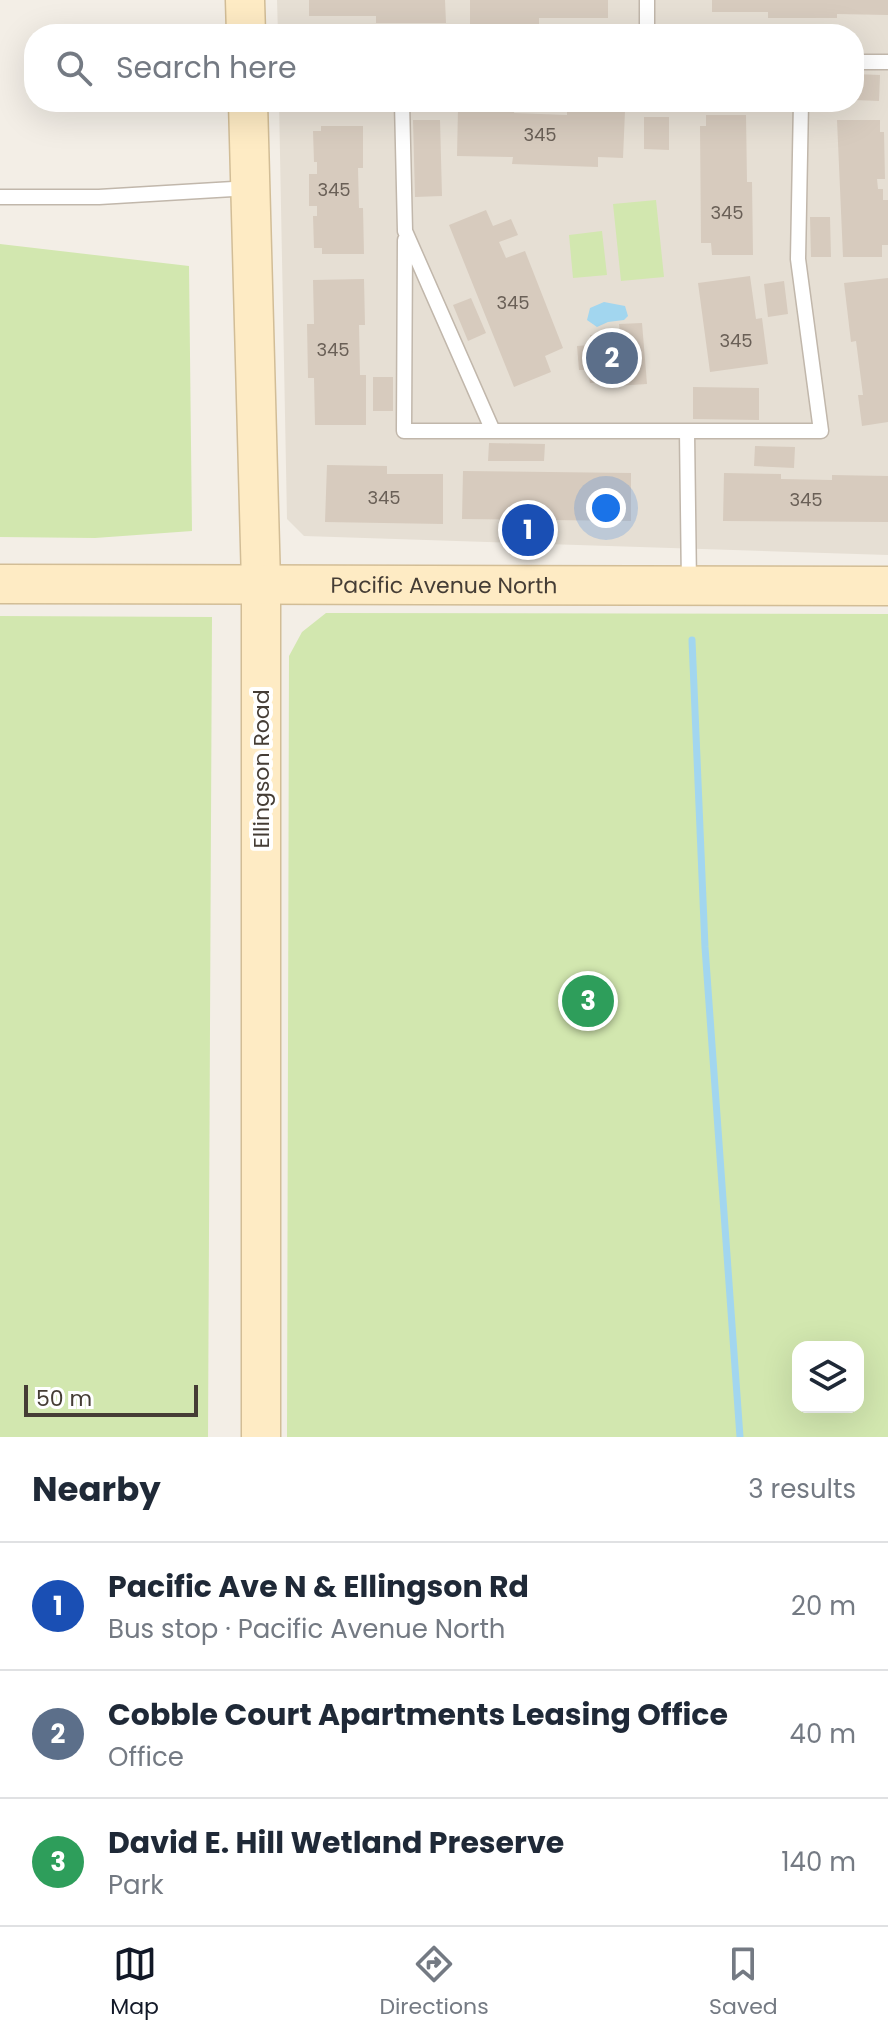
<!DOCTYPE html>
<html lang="en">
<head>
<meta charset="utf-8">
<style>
	:root { --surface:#fff; --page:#f2f2f3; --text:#1f2937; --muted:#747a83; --line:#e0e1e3; --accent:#111827 }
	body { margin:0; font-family:Poppins,sans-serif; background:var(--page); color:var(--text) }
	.controls { position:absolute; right:24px; bottom:24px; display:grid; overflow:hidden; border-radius:16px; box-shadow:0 8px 32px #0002 }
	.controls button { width:72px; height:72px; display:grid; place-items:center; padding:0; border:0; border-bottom:2px solid var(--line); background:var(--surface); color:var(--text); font:40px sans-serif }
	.scale { position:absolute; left:24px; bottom:20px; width:174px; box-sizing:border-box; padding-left:8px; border:4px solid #453d35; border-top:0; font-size:22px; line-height:28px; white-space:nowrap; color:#453d35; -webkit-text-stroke:6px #fff; paint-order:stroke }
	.you { position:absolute; left:606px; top:508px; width:28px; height:28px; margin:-20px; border:6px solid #fff; border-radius:50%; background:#1a73e8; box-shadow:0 0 0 12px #1a73e833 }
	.badge { display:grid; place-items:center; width:52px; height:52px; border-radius:50%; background:var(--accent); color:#fff; font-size:26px; font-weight:700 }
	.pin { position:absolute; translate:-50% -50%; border:4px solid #fff; box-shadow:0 2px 8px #0006 }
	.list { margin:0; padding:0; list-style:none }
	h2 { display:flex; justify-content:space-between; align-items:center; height:104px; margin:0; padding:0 32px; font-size:34px }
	h2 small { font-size:26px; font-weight:400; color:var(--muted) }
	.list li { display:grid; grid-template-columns:52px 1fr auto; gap:24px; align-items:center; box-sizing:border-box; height:128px; padding:0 32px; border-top:2px solid var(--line) }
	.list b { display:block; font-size:30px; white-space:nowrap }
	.list p { margin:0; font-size:26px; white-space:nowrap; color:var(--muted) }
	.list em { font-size:26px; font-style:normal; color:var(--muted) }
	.icon { flex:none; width:44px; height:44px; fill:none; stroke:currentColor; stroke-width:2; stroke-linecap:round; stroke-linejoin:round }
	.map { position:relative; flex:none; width:888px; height:1437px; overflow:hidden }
	.search { position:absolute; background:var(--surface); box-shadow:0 8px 32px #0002; left:24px; right:24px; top:24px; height:88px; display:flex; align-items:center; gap:20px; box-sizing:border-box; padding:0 28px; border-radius:32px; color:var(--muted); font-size:30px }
	.sheet { height:488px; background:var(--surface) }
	nav { display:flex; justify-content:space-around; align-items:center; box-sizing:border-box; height:112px; border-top:2px solid var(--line); background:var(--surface); font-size:22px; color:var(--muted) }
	nav a { display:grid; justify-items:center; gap:4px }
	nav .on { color:var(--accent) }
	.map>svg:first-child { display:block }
</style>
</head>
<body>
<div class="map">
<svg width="888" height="1437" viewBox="0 0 888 1437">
	<rect width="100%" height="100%" fill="#f3eee6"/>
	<!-- residential -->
	<path fill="#e6dfd4" d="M 277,0 L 888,0 L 888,555 L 304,536 L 287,519 L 279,102 L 854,102 L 854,34 L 278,34 Z"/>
	<!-- green -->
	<path fill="#d2e7af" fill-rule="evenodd" d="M 656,200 L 664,277 L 621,281 L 613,204 Z
		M 602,231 L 607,275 L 573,278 L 569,235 Z
		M 0,244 L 189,266 L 192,531 L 95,538 L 0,537 Z
		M 326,613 L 888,614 L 888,1437 L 287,1437 L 289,656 L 302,632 ZM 798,1347 L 858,1347 L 858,1407 L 798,1407 Z
		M 0,616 L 212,617 L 208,1437 L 0,1437 Z"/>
	<!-- water -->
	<path fill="#a2d6ef" d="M 604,302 L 625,306 L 628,316 L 624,320 L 608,322 L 597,327 L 587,320 L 590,308 Z"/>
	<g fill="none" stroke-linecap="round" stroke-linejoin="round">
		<!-- stream -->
		<path stroke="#a2d6ef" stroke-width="7" d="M 692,640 L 705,947 L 740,1437"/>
	</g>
	<!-- building -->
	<path fill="#d7cbbe" d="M 309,0 L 445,0 L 446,23 L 376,23 L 376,16 L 309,16 Z
		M 470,0 L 608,0 L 608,18 L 539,18 L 539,24 L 470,24 Z
		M 712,0 L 888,0 L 888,15 L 837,14 L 837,18 L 768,18 L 768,12 L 712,12 Z
		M 780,27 L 820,28 L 820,34 L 780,34 Z
		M 384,30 L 423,30 L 423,34 L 384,34 Z
		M 854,74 L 880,75 L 879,101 L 854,100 Z
		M 332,102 L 366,102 L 366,106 L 332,105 Z
		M 458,108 L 515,109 L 514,113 L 567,115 L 567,109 L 625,111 L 623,158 L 598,157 L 598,167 L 512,164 L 513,157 L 457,156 Z
		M 706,115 L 746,115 L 747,182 L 752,182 L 753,255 L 712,255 L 711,243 L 701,243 L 700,126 L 706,126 Z
		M 644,117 L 669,117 L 669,150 L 644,149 Z
		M 413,120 L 440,120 L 442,196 L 415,197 Z
		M 837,120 L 880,120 L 880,132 L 884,132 L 885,179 L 877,179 L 878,189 L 883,189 L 883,200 L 888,200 L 888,245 L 882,245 L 882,257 L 843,257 Z
		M 321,126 L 363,126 L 363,168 L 358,168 L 359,208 L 363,208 L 364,254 L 322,254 L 322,248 L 314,248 L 313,216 L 317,216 L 317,206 L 309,206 L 309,174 L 317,174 L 317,162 L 314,162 L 313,131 L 321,131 Z
		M 486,210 L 493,226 L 511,219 L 518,235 L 499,242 L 506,258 L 525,251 L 563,348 L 545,356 L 551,372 L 514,387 L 449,225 Z
		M 810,217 L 830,217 L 831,257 L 811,257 Z
		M 750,276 L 756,319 L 762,318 L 768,364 L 710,372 L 698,283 Z
		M 888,278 L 888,422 L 862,426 L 858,395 L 863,395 L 856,341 L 851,342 L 844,283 Z
		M 364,279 L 365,325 L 359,325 L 360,375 L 366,375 L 366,425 L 315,425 L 314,378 L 308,378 L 307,324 L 314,324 L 313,280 Z
		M 784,281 L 788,314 L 768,317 L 764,284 Z
		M 471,298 L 486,333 L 468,341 L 453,305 Z
		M 642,323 L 647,384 L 616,386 L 616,382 L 590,383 L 588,370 L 579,370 L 577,346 L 590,345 L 590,335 L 620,333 L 619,324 Z
		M 373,377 L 393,377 L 393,411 L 373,411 Z
		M 693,387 L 759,388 L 759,420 L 693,419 Z
		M 489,443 L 545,444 L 544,461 L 488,461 Z
		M 755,446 L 795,447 L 794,468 L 754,466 Z
		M 327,465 L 387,466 L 387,474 L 443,474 L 443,524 L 325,522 Z
		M 463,471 L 631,473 L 631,521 L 462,519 Z
		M 724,473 L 781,474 L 781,479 L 832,480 L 832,475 L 888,476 L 888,522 L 723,521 Z"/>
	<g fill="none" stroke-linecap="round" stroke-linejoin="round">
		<defs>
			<path id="lane" d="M 647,0 L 647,34
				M 854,62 L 888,62
				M 402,102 L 405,231 L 493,431 L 821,431 L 798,259 L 801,102
				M 0,197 L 99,197 L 250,188
				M 405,240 L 404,431 L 493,431
				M 687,432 L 689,585"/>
			<g id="secondary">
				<path d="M 245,0 L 246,34"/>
				<path d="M 248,102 L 261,583 L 261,1437"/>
				<path id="s1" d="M 0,584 L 888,586"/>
			</g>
		</defs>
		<!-- lane casing -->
		<use href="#lane" stroke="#c1b7ab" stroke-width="17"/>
		<!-- secondary casing -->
		<use href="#secondary" stroke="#d2bd96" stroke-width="41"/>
		<!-- lane -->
		<use href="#lane" stroke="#fff" stroke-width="14"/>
		<!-- secondary -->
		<use href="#secondary" stroke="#feebc4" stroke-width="38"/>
	</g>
	<g text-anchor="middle" stroke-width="8" stroke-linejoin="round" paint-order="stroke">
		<!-- number labels -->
		<g font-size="18" fill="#6a6057">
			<text x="540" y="141">345</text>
			<text x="334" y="196">345</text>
			<text x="727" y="219">345</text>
			<text x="513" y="309">345</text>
			<text x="736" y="347">345</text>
			<text x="333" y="356">345</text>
			<text x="384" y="504">345</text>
			<text x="806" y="506">345</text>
		</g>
		<!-- street labels -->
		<g font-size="22" fill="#453d35" stroke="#fff">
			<text dy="8" stroke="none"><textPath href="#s1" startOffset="444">Pacific Avenue North</textPath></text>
			<text transform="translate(261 769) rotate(-90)" y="8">Ellingson Road</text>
		</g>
	</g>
</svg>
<div class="controls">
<button><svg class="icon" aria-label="layers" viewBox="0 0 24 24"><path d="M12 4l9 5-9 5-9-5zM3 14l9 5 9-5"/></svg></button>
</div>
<div class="scale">50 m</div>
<div class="you"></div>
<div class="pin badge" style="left:528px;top:530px;background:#1a4fb4">1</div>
<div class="pin badge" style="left:612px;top:358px;background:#5c6f8a">2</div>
<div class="pin badge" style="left:588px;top:1001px;background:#2e9e5b">3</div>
<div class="search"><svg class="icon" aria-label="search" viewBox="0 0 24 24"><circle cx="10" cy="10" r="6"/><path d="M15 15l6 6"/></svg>Search here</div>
</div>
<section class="sheet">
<h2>Nearby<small>3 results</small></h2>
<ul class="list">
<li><span class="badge" style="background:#1a4fb4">1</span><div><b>Pacific Ave N &amp; Ellingson Rd</b><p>Bus stop · Pacific Avenue North</p></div><em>20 m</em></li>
<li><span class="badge" style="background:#5c6f8a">2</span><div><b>Cobble Court Apartments Leasing Office</b><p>Office</p></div><em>40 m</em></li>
<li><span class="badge" style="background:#2e9e5b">3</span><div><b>David E. Hill Wetland Preserve</b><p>Park</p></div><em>140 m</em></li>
</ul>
</section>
<nav>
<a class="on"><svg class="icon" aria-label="map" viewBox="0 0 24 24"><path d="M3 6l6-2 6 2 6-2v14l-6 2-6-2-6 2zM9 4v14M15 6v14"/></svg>Map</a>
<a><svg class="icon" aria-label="directions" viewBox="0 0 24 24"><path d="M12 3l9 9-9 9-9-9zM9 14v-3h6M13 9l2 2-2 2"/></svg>Directions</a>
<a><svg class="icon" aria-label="saved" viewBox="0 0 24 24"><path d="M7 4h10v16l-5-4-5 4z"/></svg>Saved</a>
</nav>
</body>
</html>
